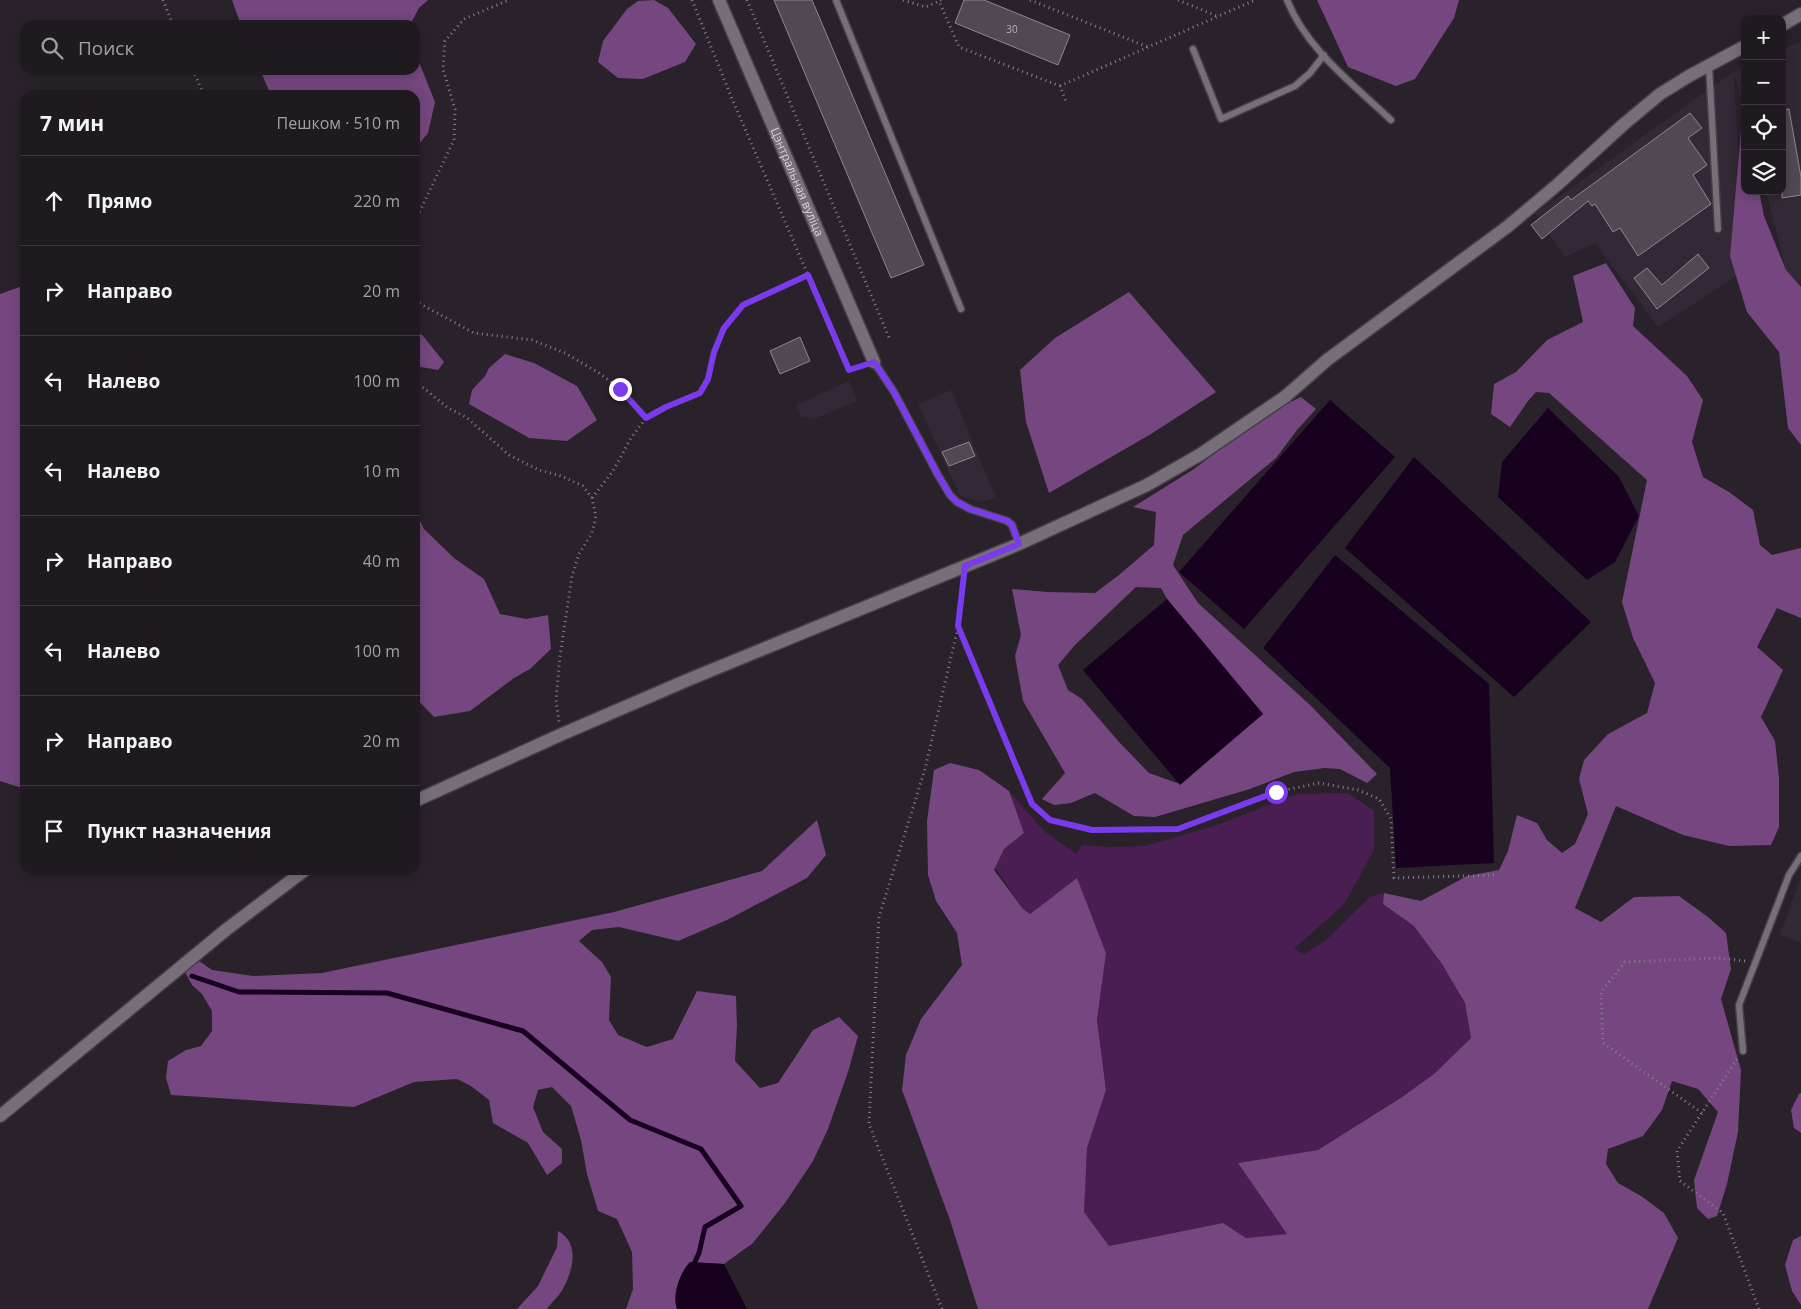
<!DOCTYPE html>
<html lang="ru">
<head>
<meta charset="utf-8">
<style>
	:root { --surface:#1f1a20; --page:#2c272d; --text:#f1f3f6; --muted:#a1a1a5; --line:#3c383e }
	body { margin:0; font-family:"Open Sans",sans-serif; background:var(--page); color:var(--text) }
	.controls { position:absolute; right:15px; top:15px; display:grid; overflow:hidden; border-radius:10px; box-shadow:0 2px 12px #0003 }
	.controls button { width:45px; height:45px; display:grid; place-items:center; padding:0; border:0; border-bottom:1px solid var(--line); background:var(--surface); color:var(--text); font:25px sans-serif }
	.stop { position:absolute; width:15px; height:15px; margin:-11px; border:4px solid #7c3aed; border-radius:50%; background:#fff }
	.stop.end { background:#7c3aed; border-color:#fff; box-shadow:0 1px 5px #0008 }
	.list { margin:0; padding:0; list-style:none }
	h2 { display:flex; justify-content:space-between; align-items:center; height:65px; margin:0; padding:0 20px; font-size:21px }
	h2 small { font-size:16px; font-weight:400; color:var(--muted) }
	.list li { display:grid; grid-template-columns:32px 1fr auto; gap:15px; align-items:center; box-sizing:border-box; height:90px; padding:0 20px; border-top:1px solid var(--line) }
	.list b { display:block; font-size:19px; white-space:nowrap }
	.list em { font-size:16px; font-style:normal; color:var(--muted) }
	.icon { flex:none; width:28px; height:28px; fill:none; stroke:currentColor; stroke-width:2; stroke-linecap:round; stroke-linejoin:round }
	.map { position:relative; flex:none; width:1801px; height:1309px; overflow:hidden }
	.search { position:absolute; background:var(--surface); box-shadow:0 2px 12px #0003; left:20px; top:20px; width:400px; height:55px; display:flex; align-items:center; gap:12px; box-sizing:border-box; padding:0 18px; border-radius:15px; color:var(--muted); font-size:19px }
	.panel { position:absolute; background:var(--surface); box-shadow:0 2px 12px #0003; left:20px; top:90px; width:400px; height:785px; border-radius:15px }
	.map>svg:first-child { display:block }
</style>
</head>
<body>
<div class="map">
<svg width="1801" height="1309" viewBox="0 0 1801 1309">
	<rect width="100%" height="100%" fill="#29222a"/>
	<!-- built -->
	<path fill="#332835" d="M 1801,41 L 1801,287 L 1786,270 L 1766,191 L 1782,191 L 1782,50 Z
		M 1745,66 L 1745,112 L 1734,74 L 1744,271 L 1658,327 L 1595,243 L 1565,257 L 1535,214 L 1734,71 Z
		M 849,381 L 857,401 L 814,419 L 801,417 L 796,405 Z
		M 951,390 L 996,498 L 981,502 L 960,496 L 918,404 Z
		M 1801,877 L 1801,943 L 1780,935 Z"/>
	<!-- green -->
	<path fill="#4a1e53" d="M 1009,791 L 1044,831 L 1076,854 L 1082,845 L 1109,847 L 1145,846 L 1214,826 L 1297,794 L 1348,793 L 1374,811 L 1374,850 L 1344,904 L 1294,949 L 1304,954 L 1324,942 L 1370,897 L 1384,893 L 1383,904 L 1414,926 L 1442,964 L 1465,1003 L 1471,1038 L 1434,1074 L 1406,1094 L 1318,1150 L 1238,1163 L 1288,1234 L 1246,1238 L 1223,1223 L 1109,1246 L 1084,1212 L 1087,1148 L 1106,1090 L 1097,1020 L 1106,953 L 1077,878 L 1030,914 L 1023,909 L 995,867 L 1004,849 L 1024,833 Z"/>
	<!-- forest -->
	<path fill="#75467f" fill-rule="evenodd" d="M 232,0 L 428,0 L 419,8 L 410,25 L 241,25 Z
		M 654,0 L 668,8 L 696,44 L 685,62 L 643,79 L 618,78 L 598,62 L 603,41 L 627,9 L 638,1 Z
		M 1317,0 L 1459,0 L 1454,18 L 1415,79 L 1396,86 L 1348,67 Z
		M 415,52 L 435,102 L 428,133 L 415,149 L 415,95 L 271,95 L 260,70 L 415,70 Z
		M 1742,120 L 1745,125 L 1745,191 L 1759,191 L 1764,216 L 1786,270 L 1801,287 L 1801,445 L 1788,428 L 1779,352 L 1747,312 L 1730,256 Z
		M 1606,263 L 1635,308 L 1633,326 L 1687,376 L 1703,400 L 1692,442 L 1703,477 L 1729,492 L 1753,510 L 1760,545 L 1772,555 L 1801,548 L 1801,618 L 1777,608 L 1757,647 L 1783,670 L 1761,717 L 1775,741 L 1779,778 L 1779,827 L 1771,845 L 1729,846 L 1683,835 L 1616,806 L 1575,908 L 1601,922 L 1634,897 L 1679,896 L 1708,917 L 1726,933 L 1731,969 L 1721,999 L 1741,1070 L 1738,1132 L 1727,1184 L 1717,1216 L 1708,1219 L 1697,1208 L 1694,1180 L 1718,1112 L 1698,1089 L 1672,1081 L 1662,1110 L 1643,1136 L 1608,1149 L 1606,1164 L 1618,1183 L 1641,1196 L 1664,1213 L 1678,1238 L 1648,1309 L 978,1309 L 950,1220 L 902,1090 L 906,1055 L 921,1019 L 962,965 L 957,933 L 936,901 L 928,875 L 927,821 L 934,770 L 950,763 L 979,770 L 1009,791 L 1024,833 L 1004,849 L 994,870 L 1023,909 L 1030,914 L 1077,878 L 1106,953 L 1097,1020 L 1106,1090 L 1087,1148 L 1084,1212 L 1109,1246 L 1223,1223 L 1246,1238 L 1287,1234 L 1238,1163 L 1318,1150 L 1402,1097 L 1434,1074 L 1471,1038 L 1465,1003 L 1442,964 L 1414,926 L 1383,904 L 1384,893 L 1421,901 L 1467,876 L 1499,870 L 1508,851 L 1517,815 L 1537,823 L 1547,840 L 1562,853 L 1575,844 L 1588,814 L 1579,779 L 1584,760 L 1608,734 L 1647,713 L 1655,683 L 1633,638 L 1622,602 L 1647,480 L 1549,393 L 1536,392 L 1528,401 L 1510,427 L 1491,414 L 1494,384 L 1516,372 L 1547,340 L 1583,322 L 1573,276 Z
		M 25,285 L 25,789 L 0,781 L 0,294 Z
		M 1129,292 L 1216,392 L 1151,434 L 1049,493 L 1026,422 L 1020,370 L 1055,338 Z
		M 415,329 L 424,337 L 444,362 L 438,370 L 415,366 Z
		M 505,354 L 534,363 L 577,386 L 597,420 L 567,441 L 529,438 L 469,404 L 472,390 L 485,376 L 489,368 Z
		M 1301,397 L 1316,409 L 1297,430 L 1276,458 L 1183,535 L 1173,565 L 1198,603 L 1310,705 L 1377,774 L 1367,783 L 1340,769 L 1325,768 L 1294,772 L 1250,789 L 1155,817 L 1134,816 L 1095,793 L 1071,803 L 1054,805 L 1042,799 L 1065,773 L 1023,701 L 1015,656 L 1021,635 L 1012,589 L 1048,592 L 1095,593 L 1119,575 L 1154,545 L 1156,512 L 1133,507 L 1194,469 L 1269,412 ZM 1136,587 L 1161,588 L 1167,599 L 1263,714 L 1177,783 L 1149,773 L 1119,742 L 1082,699 L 1068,690 L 1058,665 L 1075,645 Z
		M 415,511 L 424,529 L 454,558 L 484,579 L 500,614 L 526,619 L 548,615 L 551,649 L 530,669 L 514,678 L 470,711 L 434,717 L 415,697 Z
		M 817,820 L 826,855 L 807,878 L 727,920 L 678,941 L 619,927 L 592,930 L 579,941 L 602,962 L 611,977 L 609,1020 L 618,1035 L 647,1047 L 673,1039 L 697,991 L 736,996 L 737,1026 L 735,1061 L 760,1088 L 778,1083 L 813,1030 L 839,1017 L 858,1036 L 848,1072 L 828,1129 L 813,1161 L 785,1203 L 753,1243 L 724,1264 L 690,1262 C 680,1273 672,1294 677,1309 L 626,1309 L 633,1289 L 632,1252 L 617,1219 L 598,1211 L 587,1174 L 581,1140 L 571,1106 L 552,1087 L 538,1090 L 533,1107 L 543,1132 L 562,1149 L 562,1163 L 547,1175 L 528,1143 L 493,1123 L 489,1100 L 471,1086 L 457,1079 L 414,1082 L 354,1107 L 171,1095 L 166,1078 L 168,1061 L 186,1050 L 201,1046 L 212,1031 L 212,1011 L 202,994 L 192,985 L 185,972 L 199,961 L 212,970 L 253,976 L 322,973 L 614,912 L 762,871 Z
		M 1801,1093 L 1801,1133 L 1794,1128 L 1791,1110 L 1799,1094 Z
		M 558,1231 C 580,1243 573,1269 564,1287 C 560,1295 552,1302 547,1309 L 517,1309 L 538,1286 L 557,1247 Z
		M 1801,1236 L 1801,1305 L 1792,1291 L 1785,1265 L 1793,1240 Z"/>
	<!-- water -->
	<path fill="#18001f" d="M 1330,400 L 1395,457 L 1244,629 L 1179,572 Z
		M 1548,408 L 1619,477 L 1639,516 L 1615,562 L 1587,580 L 1498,497 L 1502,462 Z
		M 1414,457 L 1591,622 L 1514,697 L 1345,548 Z
		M 1335,555 L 1489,684 L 1494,863 L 1396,868 L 1390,768 L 1263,648 Z
		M 1167,599 L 1263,714 L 1180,785 L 1083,670 Z
		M 690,1262 L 724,1264 L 747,1309 L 677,1309 C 672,1294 680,1273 690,1262 Z"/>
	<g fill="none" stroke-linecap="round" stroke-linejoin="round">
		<!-- stream -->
		<path stroke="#18001f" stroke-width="5" d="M 192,976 L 239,992 L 387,993 L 523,1031 L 630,1120 L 701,1149 L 741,1206 L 705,1227 L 699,1253 L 693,1266"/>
	</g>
	<!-- building -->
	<path fill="#504952" stroke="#8e868f" d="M 774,0 L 812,0 L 924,265 L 891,278 Z
		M 964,0 L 984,0 L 1070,35 L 1058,65 L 955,23 Z
		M 1789,109 L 1801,177 L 1801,195 L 1782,198 L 1782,110 Z
		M 1690,113 L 1702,128 L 1688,138 L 1707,165 L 1693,175 L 1711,204 L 1638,256 L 1620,228 L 1613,232 L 1595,204 L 1592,206 L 1588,201 L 1542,239 L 1531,225 L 1568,196 L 1571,200 Z
		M 1698,254 L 1709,268 L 1657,309 L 1634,278 L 1647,268 L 1662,285 Z
		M 800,337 L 810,361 L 780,374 L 770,351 Z
		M 969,442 L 975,456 L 949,466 L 942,452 Z"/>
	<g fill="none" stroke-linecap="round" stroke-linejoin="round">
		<defs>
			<path id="lane" d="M 836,0 L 961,309
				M 1287,0 C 1307,50 1353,84 1391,120
				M 1193,49 L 1221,119 L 1295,86 L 1310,73 L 1324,55
				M 1709,66 L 1718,229
				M 874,362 L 894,392 L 938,475 L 950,495 L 957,502 L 970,509 L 1007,521 L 1012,525 L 1019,544
				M 1743,1051 L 1739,1005 L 1789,875 L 1801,856"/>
			<g id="street">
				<path id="s1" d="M 719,0 L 874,362"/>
			</g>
			<path id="secondary" d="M 1782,25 L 1801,14
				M 415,801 L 560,735 L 690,679 L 1019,544 L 1147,485 L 1201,454 L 1286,396 L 1327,360 L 1507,227 L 1557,185 L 1624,124 L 1660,94 L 1689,76 L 1745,46
				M 0,1116 L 227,929 L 305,870"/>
		</defs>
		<!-- lane casing -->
		<use href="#lane" stroke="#453f46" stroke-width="9"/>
		<!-- street casing -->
		<use href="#street" stroke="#453f46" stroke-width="15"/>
		<!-- secondary casing -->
		<use href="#secondary" stroke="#453f46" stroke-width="15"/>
		<!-- path -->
		<path stroke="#868086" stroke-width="3" stroke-dasharray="1 4" stroke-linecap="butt" d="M 163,0 L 173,25
			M 692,0 L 733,101 L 849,370 L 863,366
			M 747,0 L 890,340
			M 903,0 L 926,7 L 939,1
			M 941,0 L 939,1 L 959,47 L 1060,86 L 1067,104
			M 1030,0 L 1148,47
			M 1178,0 L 1217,16
			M 193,70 L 204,95
			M 1060,86 L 1255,0
			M 415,221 L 454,140 L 455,109 L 443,69 L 445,41 L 464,19 L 509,0
			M 415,301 L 474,333 L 532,340 L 565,353 L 599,373 L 620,389 L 646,418
			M 415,381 L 448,408 L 466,417 L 509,455 L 539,470 L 561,476 L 583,486 L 592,498 L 596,516 L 592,533 L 579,554 L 572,576 L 560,656 L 556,700 L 559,722
			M 415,496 L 418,503 L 415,510
			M 592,498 L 613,471 L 631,438 L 646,418 L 666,407 L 700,393 L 708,379 L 713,352 L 724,328 L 743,305 L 807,275
			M 963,580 L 958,626 L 1032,804 L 1050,820 L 1092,830 L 1178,829 L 1276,792 L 1319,783 L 1358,790 L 1379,799 L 1391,819 L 1394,878 L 1496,875
			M 1737,1059 L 1677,1151 L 1680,1181 L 1723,1213 L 1759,1309
			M 1702,1113 L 1603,1043 L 1601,992 L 1625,962 L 1718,958 L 1746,961
			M 942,1309 L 869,1124 L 879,917 L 925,769 L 958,627"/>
		<!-- lane -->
		<use href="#lane" stroke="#766f78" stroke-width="6"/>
		<!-- street -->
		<use href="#street" stroke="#766f78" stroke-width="12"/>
		<!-- secondary -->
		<use href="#secondary" stroke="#766f78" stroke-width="12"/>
	</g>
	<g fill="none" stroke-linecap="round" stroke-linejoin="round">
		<!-- route -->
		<path stroke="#7c3aed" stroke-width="6" d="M 620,389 L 646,418 L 666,407 L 700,393 L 708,379 L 714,352 L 724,328 L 743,305 L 808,275 L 849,370 L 874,362 L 894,392 L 938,475 L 950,495 L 957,502 L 970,509 L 1008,521 L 1012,525 L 1019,544 L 965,566 L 958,626 L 1032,804 L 1050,820 L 1092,830 L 1178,829 L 1276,792"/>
	</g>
	<g text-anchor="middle" stroke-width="5" stroke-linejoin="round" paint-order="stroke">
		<!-- number labels -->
		<g font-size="10" fill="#b5b0b6">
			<text x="1012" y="33">30</text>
		</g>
		<!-- street labels -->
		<g font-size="12" fill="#d7d2d7" stroke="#1f1921">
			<text dy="4" stroke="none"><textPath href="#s1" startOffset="198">Цэнтральная вуліца</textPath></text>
		</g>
	</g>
</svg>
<div class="controls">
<button>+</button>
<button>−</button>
<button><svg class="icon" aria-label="locate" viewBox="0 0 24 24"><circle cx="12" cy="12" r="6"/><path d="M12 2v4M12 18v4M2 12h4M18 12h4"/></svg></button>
<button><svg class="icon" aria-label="layers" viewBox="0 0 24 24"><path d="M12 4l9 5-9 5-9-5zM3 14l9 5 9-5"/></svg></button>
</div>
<div class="stop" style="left:1276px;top:792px"></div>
<div class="stop end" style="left:620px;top:389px"></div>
<div class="search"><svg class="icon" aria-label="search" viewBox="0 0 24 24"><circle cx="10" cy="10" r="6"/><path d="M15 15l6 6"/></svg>Поиск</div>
<section class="panel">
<h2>7 мин<small>Пешком · 510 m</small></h2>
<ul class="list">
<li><svg class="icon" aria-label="ahead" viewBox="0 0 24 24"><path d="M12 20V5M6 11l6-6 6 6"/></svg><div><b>Прямо</b></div><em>220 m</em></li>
<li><svg class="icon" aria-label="right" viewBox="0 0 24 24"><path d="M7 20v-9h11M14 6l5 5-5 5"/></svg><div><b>Направо</b></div><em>20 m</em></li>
<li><svg class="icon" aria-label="left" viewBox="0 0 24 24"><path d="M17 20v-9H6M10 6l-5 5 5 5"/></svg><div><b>Налево</b></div><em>100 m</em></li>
<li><svg class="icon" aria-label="left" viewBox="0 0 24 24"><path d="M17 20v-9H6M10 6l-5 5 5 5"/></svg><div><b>Налево</b></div><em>10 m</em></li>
<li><svg class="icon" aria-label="right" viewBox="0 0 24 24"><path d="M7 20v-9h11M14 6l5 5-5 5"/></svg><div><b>Направо</b></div><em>40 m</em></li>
<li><svg class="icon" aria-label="left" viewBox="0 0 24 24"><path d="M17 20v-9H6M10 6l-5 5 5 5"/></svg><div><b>Налево</b></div><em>100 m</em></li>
<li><svg class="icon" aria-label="right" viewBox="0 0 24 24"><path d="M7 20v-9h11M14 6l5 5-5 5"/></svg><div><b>Направо</b></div><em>20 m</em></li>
<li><svg class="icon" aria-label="arrive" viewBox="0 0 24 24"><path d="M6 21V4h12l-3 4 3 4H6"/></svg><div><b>Пункт назначения</b></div></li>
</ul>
</section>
</div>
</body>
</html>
